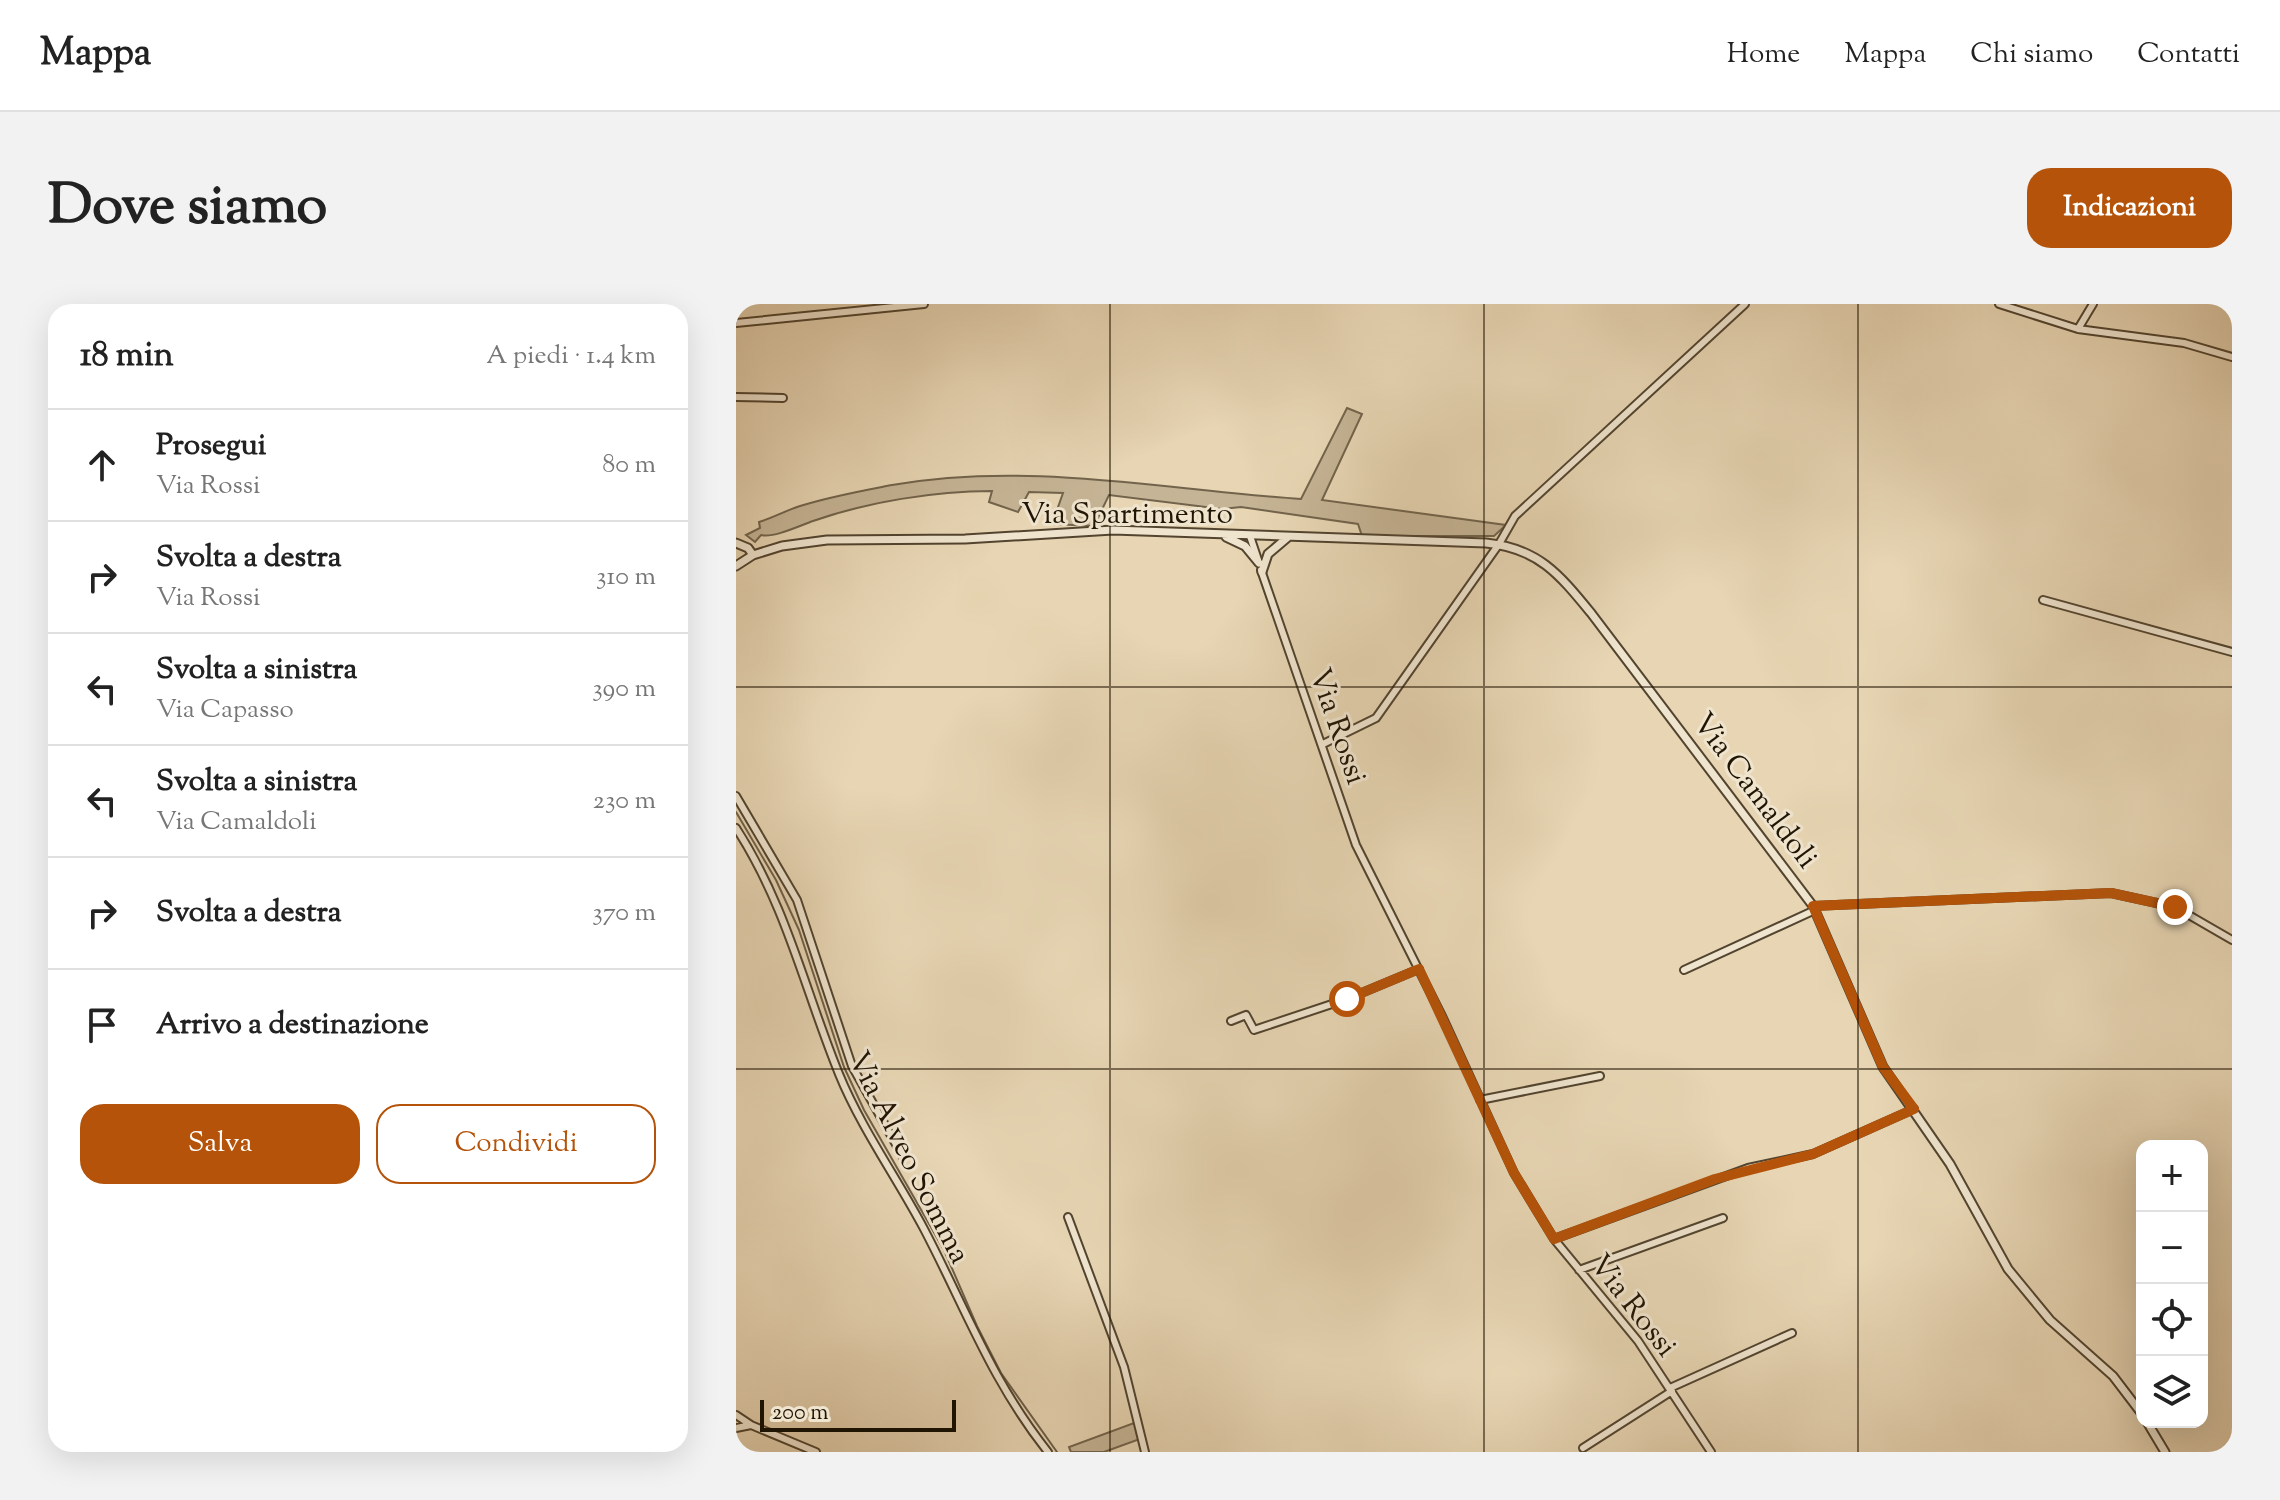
<!DOCTYPE html>
<html lang="it">
<head>
<meta charset="utf-8">
<style>
	:root { --surface:#fff; --page:#f2f2f2; --text:#222; --muted:#767676; --line:#e0e0e0; --accent:#b45309 }
	body { margin:0; font-family:"Sorts Mill Goudy",serif; background:var(--page); color:var(--text) }
	.controls { position:absolute; right:24px; bottom:24px; display:grid; overflow:hidden; border-radius:16px; box-shadow:0 8px 32px #0002 }
	.controls button { width:72px; height:72px; display:grid; place-items:center; padding:0; border:0; border-bottom:2px solid var(--line); background:var(--surface); color:var(--text); font:40px sans-serif }
	.scale { position:absolute; left:24px; bottom:20px; width:196px; box-sizing:border-box; padding-left:8px; border:4px solid #201403; border-top:0; font-size:22px; line-height:28px; white-space:nowrap; color:#201403; -webkit-text-stroke:6px #efe4ce; paint-order:stroke }
	.stop { position:absolute; width:24px; height:24px; margin:-18px; border:6px solid #b45309; border-radius:50%; background:#fff }
	.stop.end { background:#b45309; border-color:#fff; box-shadow:0 2px 8px #0008 }
	.list { margin:0; padding:0; list-style:none }
	h2 { display:flex; justify-content:space-between; align-items:center; height:104px; margin:0; padding:0 32px; font-size:34px }
	h2 small { font-size:26px; font-weight:400; color:var(--muted) }
	.list li { display:grid; grid-template-columns:52px 1fr auto; gap:24px; align-items:center; box-sizing:border-box; height:112px; padding:0 32px; border-top:2px solid var(--line) }
	.list b { display:block; font-size:30px; white-space:nowrap }
	.list p { margin:0; font-size:26px; white-space:nowrap; color:var(--muted) }
	.list em { font-size:26px; font-style:normal; color:var(--muted) }
	.actions { display:flex; gap:16px; padding:24px 32px }
	.actions a { flex:1; padding:18px 0; border:2px solid var(--accent); border-radius:24px; text-align:center; font-size:28px; color:var(--accent) }
	.actions .main { background:var(--accent); color:#fff }
	.icon { flex:none; width:44px; height:44px; fill:none; stroke:currentColor; stroke-width:2; stroke-linecap:round; stroke-linejoin:round }
	.map { position:relative; flex:none; width:1496px; height:1148px; overflow:hidden; border-radius:24px }
	header { display:flex; align-items:center; gap:48px; box-sizing:border-box; height:112px; padding:0 40px; background:var(--surface); border-bottom:2px solid var(--line) }
	header strong { font-size:38px }
	nav { display:flex; gap:44px; margin-inline-start:auto; font-size:28px }
	.intro { display:flex; align-items:center; justify-content:space-between; box-sizing:border-box; height:192px; padding:0 48px }
	h1 { margin:0; font-size:56px }
	.button { padding:20px 36px; border-radius:24px; background:var(--accent); color:#fff; font-size:28px; font-weight:700 }
	main { display:flex; gap:48px; padding:0 48px }
	aside { flex:1; background:var(--surface); border-radius:24px; box-shadow:0 8px 32px #0002 }
	.map>svg:first-child { display:block }
</style>
</head>
<body>
<header>
<strong>Mappa</strong>
<nav><a>Home</a><a>Mappa</a><a>Chi siamo</a><a>Contatti</a></nav>
</header>
<div class="intro"><h1>Dove siamo</h1><a class="button">Indicazioni</a></div>
<main>
<aside>
<h2>18 min<small>A piedi · 1.4 km</small></h2>
<ul class="list">
<li><svg class="icon" aria-label="ahead" viewBox="0 0 24 24"><path d="M12 20V5M6 11l6-6 6 6"/></svg><div><b>Prosegui</b><p>Via Rossi</p></div><em>80 m</em></li>
<li><svg class="icon" aria-label="right" viewBox="0 0 24 24"><path d="M7 20v-9h11M14 6l5 5-5 5"/></svg><div><b>Svolta a destra</b><p>Via Rossi</p></div><em>310 m</em></li>
<li><svg class="icon" aria-label="left" viewBox="0 0 24 24"><path d="M17 20v-9H6M10 6l-5 5 5 5"/></svg><div><b>Svolta a sinistra</b><p>Via Capasso</p></div><em>390 m</em></li>
<li><svg class="icon" aria-label="left" viewBox="0 0 24 24"><path d="M17 20v-9H6M10 6l-5 5 5 5"/></svg><div><b>Svolta a sinistra</b><p>Via Camaldoli</p></div><em>230 m</em></li>
<li><svg class="icon" aria-label="right" viewBox="0 0 24 24"><path d="M7 20v-9h11M14 6l5 5-5 5"/></svg><div><b>Svolta a destra</b></div><em>370 m</em></li>
<li><svg class="icon" aria-label="arrive" viewBox="0 0 24 24"><path d="M6 21V4h12l-3 4 3 4H6"/></svg><div><b>Arrivo a destinazione</b></div></li>
</ul>
<div class="actions"><a class="main">Salva</a><a>Condividi</a></div>
</aside>
<div class="map">
<svg width="1496" height="1148" viewBox="0 0 1496 1148">
	<rect width="100%" height="100%" fill="#e7d5b3"/>
	<filter id="stains"><feTurbulence type="fractalNoise" baseFrequency=".0025" numOctaves="4"/><feColorMatrix values="0 0 0 0 .2 0 0 0 0 .09 0 0 0 0 .02 0 0 0 .5 -.17"/></filter>
	<radialGradient id="worn" r=".72"><stop offset=".6" stop-color="#630" stop-opacity="0"/><stop offset="1" stop-color="#630" stop-opacity=".3"/></radialGradient>
	<!-- green -->
	<path fill="#c5b495" stroke="#72644c" stroke-width="2" d="M 611,104 L 626,110 L 586,196 L 770,221 L 758,232 L 626,232 L 622,220 L 505,203 L 486,205 L 373,191 L 358,222 L 316,220 L 327,189 L 293,188 L 282,208 L 253,198 L 256,187 C 199,187 131,198 77,217 C 63,222 38,234 25,231 L 19,238 L 10,231 L 24,224 L 23,218 C 34,215 47,208 61,203 C 91,193 125,187 156,181 C 294,157 428,186 565,195 Z
		M 398,1119 L 404,1135 L 368,1148 L 335,1148 L 333,1143 Z"/>
	<g fill="none" stroke-linecap="round" stroke-linejoin="round">
		<!-- stream -->
		<path stroke="#6f6049" stroke-width="2" d="M 0,508 L 40,576 L 63,626 L 108,763 L 128,806 L 208,946 L 241,1022 L 265,1069 L 321,1148"/>
		<defs>
			<path id="minor" d="M 1263,0 L 1342,25 L 1448,39 L 1496,53
				M 0,19 L 188,0
				M 1342,25 L 1357,0
				M 0,93 L 47,94
				M 514,232 L 522,256
				M 525,266 L 620,541 L 706,712 L 778,869 L 818,935 L 902,1037 L 975,1148
				M 1307,296 L 1496,348
				M 587,440 L 640,414 L 763,240 L 779,212 L 1009,0
				M 0,492 L 61,596 L 116,762 L 167,853
				M 0,524 C 51,603 68,684 103,770 C 125,824 161,874 188,925 C 229,1003 256,1078 312,1148
				M 1077,602 L 1375,589 L 1439,603 L 1496,636
				M 948,666 L 1079,606
				M 495,717 L 510,711 L 518,726 L 611,695 L 683,665
				M 744,796 L 864,772
				M 332,913 L 388,1063 L 409,1148
				M 818,935 L 1012,864 L 1077,850 L 1178,805
				M 843,966 L 987,914
				M 934,1084 L 1056,1029
				M 0,1111 L 15,1121
				M 0,1124 L 15,1121 L 80,1148
				M 847,1144 L 936,1087"/>
			<path id="tertiary" d="M 490,233 L 509,242 L 523,259
				M 0,239 L 12,244 L 17,251
				M 0,262 L 17,251 L 46,242 L 91,236 L 229,235 L 377,226 L 750,239 C 802,244 823,270 855,309 L 1077,602 L 1147,763 L 1214,860 L 1272,965 L 1314,1016 L 1377,1072 L 1406,1110
				M 526,268 L 532,250 L 552,233
				M 1411,1118 L 1429,1148"/>
		</defs>
		<!-- minor casing -->
		<use href="#minor" stroke="#52442f" stroke-width="10"/>
		<!-- tertiary casing -->
		<use href="#tertiary" stroke="#52442f" stroke-width="11"/>
		<!-- minor -->
		<use href="#minor" stroke="#efe4ce" stroke-width="6"/>
		<!-- tertiary -->
		<use href="#tertiary" stroke="#efe4ce" stroke-width="7"/>
	</g>
	<g fill="none" stroke-linecap="round" stroke-linejoin="round">
		<!-- route -->
		<path stroke="#b45309" stroke-width="10" d="M 611,695 L 683,665 L 778,869 L 818,935 L 979,875 L 1077,850 L 1178,805 L 1147,763 L 1077,602 L 1375,589 L 1439,603"/>
	</g>
	<!-- grid -->
	<path fill="none" stroke="#201403" stroke-width="2" stroke-opacity="0.55" d="M 374,0 L 374,1148M 748,0 L 748,1148M 1122,0 L 1122,1148M 0,383 L 1496,383M 0,765 L 1496,765"/>
	<g text-anchor="middle" stroke-width="6" stroke-linejoin="round" paint-order="stroke">
		<!-- street labels -->
		<g font-size="30" fill="#201403" stroke="#efe4ce">
			<text x="391" y="219">Via Spartimento</text>
			<text transform="translate(603 422) rotate(71)" y="10">Via Rossi</text>
			<text transform="translate(1020 486) rotate(53)" y="10">Via Camaldoli</text>
			<text transform="translate(174 853) rotate(63)" y="10">Via Alveo Somma</text>
			<text transform="translate(898 1001) rotate(52)" y="10">Via Rossi</text>
		</g>
	</g>
	<rect width="100%" height="100%" filter="url(#stains)"/>
	<rect width="100%" height="100%" fill="url(#worn)"/>
</svg>
<div class="controls">
<button>+</button>
<button>−</button>
<button><svg class="icon" aria-label="locate" viewBox="0 0 24 24"><circle cx="12" cy="12" r="6"/><path d="M12 2v4M12 18v4M2 12h4M18 12h4"/></svg></button>
<button><svg class="icon" aria-label="layers" viewBox="0 0 24 24"><path d="M12 4l9 5-9 5-9-5zM3 14l9 5 9-5"/></svg></button>
</div>
<div class="scale">200 m</div>
<div class="stop" style="left:611px;top:695px"></div>
<div class="stop end" style="left:1439px;top:603px"></div>
</div>
</main>
</body>
</html>
